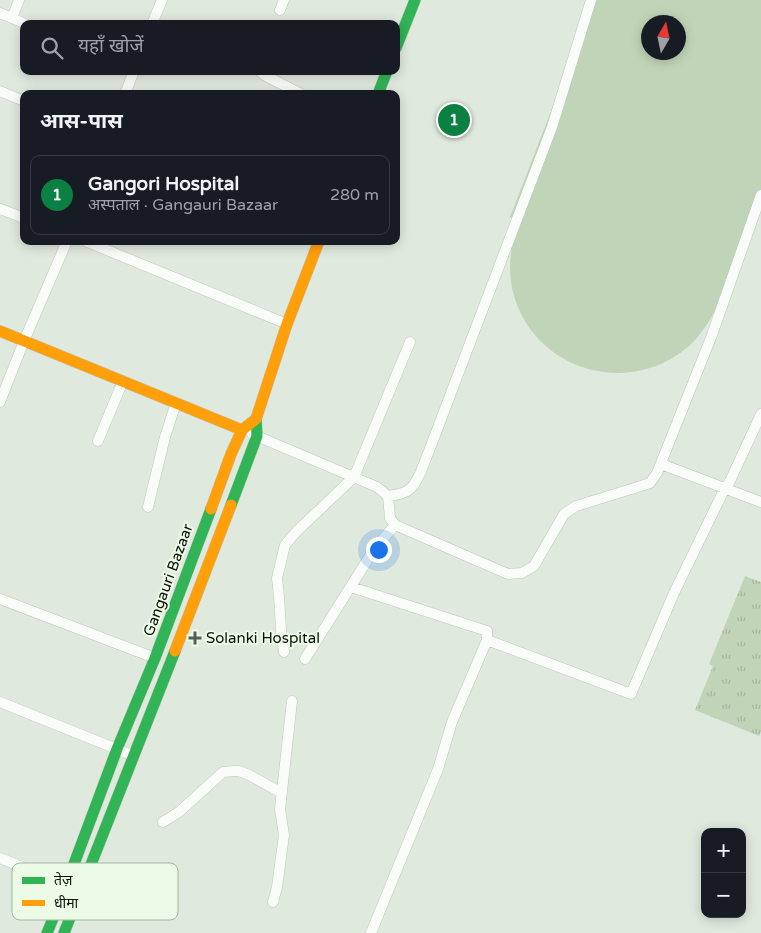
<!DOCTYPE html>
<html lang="hi">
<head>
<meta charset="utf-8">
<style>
	:root { --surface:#171b24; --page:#242831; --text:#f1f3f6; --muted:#9ea1a6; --line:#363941; --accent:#0b8043 }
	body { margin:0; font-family:"Varela Round","Noto Sans Devanagari",sans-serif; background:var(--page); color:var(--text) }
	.controls { position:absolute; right:15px; bottom:15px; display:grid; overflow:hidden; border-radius:10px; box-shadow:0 2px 12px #0003 }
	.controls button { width:45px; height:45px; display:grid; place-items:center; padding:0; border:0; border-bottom:1px solid var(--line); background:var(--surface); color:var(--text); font:25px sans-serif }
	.compass { position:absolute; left:641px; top:15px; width:45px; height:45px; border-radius:50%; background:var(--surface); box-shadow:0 2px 12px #0003; rotate:9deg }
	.you { position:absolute; left:378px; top:549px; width:18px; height:18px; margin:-12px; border:4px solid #fff; border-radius:50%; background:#1a73e8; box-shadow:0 0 0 8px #1a73e833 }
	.badge { display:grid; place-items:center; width:32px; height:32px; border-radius:50%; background:var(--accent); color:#fff; font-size:16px; font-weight:700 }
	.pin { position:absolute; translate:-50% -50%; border:2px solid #fff; box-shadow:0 1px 5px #0006 }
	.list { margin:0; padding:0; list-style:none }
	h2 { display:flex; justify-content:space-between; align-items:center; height:65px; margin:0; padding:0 20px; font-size:21px }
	h2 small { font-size:16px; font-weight:400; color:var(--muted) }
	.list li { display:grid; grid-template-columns:32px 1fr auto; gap:15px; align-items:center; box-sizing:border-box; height:80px; margin:0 10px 10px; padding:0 10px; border:1px solid var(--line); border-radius:10px }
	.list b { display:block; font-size:19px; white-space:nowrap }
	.list p { margin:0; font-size:16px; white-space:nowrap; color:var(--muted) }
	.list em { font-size:16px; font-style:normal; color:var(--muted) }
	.icon { flex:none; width:28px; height:28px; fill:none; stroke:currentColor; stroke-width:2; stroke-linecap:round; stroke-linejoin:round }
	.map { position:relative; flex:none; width:761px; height:933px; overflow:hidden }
	.search { position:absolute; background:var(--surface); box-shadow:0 2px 12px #0003; left:20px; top:20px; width:380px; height:55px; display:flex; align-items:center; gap:12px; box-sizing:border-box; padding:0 18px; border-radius:10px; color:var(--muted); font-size:19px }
	.panel { position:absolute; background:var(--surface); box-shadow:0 2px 12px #0003; left:20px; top:90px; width:380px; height:155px; border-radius:10px }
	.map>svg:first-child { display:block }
</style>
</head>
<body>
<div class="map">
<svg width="761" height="933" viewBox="0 0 761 933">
	<defs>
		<pattern id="grass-tufts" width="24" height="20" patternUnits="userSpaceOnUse" patternTransform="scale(1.25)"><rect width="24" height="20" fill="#c0d5b7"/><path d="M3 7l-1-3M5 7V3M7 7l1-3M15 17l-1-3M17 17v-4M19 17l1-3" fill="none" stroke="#a4b69c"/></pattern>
	</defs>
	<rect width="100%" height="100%" fill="#e0e9dd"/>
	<!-- grass -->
	<path fill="url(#grass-tufts)" d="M 745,576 L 761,582 L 761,732 L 759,736 L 695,710 L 713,666 L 709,664 Z"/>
	<!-- pitch -->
	<path fill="#c0d5b7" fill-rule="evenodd" d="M 594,0 L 761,0 C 761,49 761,99 761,148 C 761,159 761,171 761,182 C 761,188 761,195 760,201 C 756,216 748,232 742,246 C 728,279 716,322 689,346 C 625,402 524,366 511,282 C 508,261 512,242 519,222 L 510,217 ZM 648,22 L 678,22 L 678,52 L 648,52 Z"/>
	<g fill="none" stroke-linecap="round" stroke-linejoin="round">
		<defs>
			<path id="street" d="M 280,10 L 284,0
				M 0,13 L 26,24
				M 12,18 L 19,0
				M 152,24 L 162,0
				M 260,71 L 264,75 L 301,94
				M 0,91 L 24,101
				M 125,94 L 134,71
				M 0,209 L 24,218
				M 85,241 L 287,324
				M 0,402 L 24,341 L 67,241
				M 252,434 L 377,487 L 388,496 L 390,518 L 395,525 L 508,574 L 522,573 L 534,566 L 564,514 L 576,506 L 641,486 L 650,483 L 657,473 L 712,335 L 761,195
				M 98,441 L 123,381
				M 661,464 L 761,502
				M 388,496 C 395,495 405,494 411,488 C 420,479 424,462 429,451 L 552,127 L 591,0
				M 148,507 L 165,437 L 176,403
				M 351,587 L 487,631 L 487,640 L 452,722 L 438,769 L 371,933
				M 0,599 L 155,658
				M 487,640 L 631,694 L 674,593 L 723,492 L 730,481 L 761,414
				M 284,652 L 281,630 L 279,596 L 277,578 L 285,545 L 297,531 L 354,477 L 410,342
				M 305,659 L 375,548 L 395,525
				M 0,702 L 134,756
				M 163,822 L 179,812 L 223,772 L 234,771 L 239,771 L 249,775 L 282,793
				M 0,858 L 22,867 L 68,881
				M 273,902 L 277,887 L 284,835 L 280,809 L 292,701"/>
			<path id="fast" d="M 396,48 L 415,0
				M 378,94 L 387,71
				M 231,505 L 257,436 L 256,419
				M 47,933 L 59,904 L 117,749 L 155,658 L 211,509
				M 64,933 L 175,651"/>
			<path id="slow" d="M 0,331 L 242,430
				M 211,509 L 231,454 L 242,430 L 256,419 L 287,324 L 319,241
				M 175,651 L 231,505"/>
		</defs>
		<!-- street casing -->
		<use href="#street" stroke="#c0c6be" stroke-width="11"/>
		<!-- fast casing -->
		<use href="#fast" stroke="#c0c6be" stroke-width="12"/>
		<!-- slow casing -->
		<use href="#slow" stroke="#c0c6be" stroke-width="12"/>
		<!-- street -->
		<use href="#street" stroke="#fafcfa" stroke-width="10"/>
		<!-- fast -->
		<use href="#fast" stroke="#30b455" stroke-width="11"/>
		<!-- slow -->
		<use href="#slow" stroke="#ff9f0a" stroke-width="11"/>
	</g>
	<!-- markers -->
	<path fill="#565d54" stroke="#ebfbe5" stroke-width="2" d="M192.5 630.5h5v5h5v5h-5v5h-5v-5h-5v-5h5z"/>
	<g text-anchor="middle" stroke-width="4" stroke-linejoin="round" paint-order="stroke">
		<!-- street labels -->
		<g font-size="15" fill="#0c110a" stroke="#ebfbe5">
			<text transform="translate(168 580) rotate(-70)" y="5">Gangauri Bazaar</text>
		</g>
		<!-- poi labels -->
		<g font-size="15" fill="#0c110a" stroke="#ebfbe5" text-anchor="start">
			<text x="206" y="643">Solanki Hospital</text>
		</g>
	</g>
	<!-- legend -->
	<rect x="12" y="863" width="166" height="57" rx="8" fill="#ebfbe5" stroke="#a8b5a3" stroke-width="1"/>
	<rect x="22" y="877" width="23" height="7" fill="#30b455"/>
	<rect x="22" y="900" width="23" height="6" fill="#ff9f0a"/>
	<g font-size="14" fill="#0c110a">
		<text x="54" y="885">तेज़</text>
		<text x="54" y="908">धीमा</text>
	</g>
</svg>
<div class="controls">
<button>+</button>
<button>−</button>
</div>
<svg class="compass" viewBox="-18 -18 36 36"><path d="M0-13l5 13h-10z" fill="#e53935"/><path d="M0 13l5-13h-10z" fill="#9ea1a6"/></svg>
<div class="you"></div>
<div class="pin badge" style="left:454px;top:120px">1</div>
<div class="search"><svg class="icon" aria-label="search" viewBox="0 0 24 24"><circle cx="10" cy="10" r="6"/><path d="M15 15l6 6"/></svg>यहाँ खोजें</div>
<section class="panel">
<h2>आस-पास<small></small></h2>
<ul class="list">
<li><span class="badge">1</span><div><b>Gangori Hospital</b><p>अस्पताल · Gangauri Bazaar</p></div><em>280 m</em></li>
</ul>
</section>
</div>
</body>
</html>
